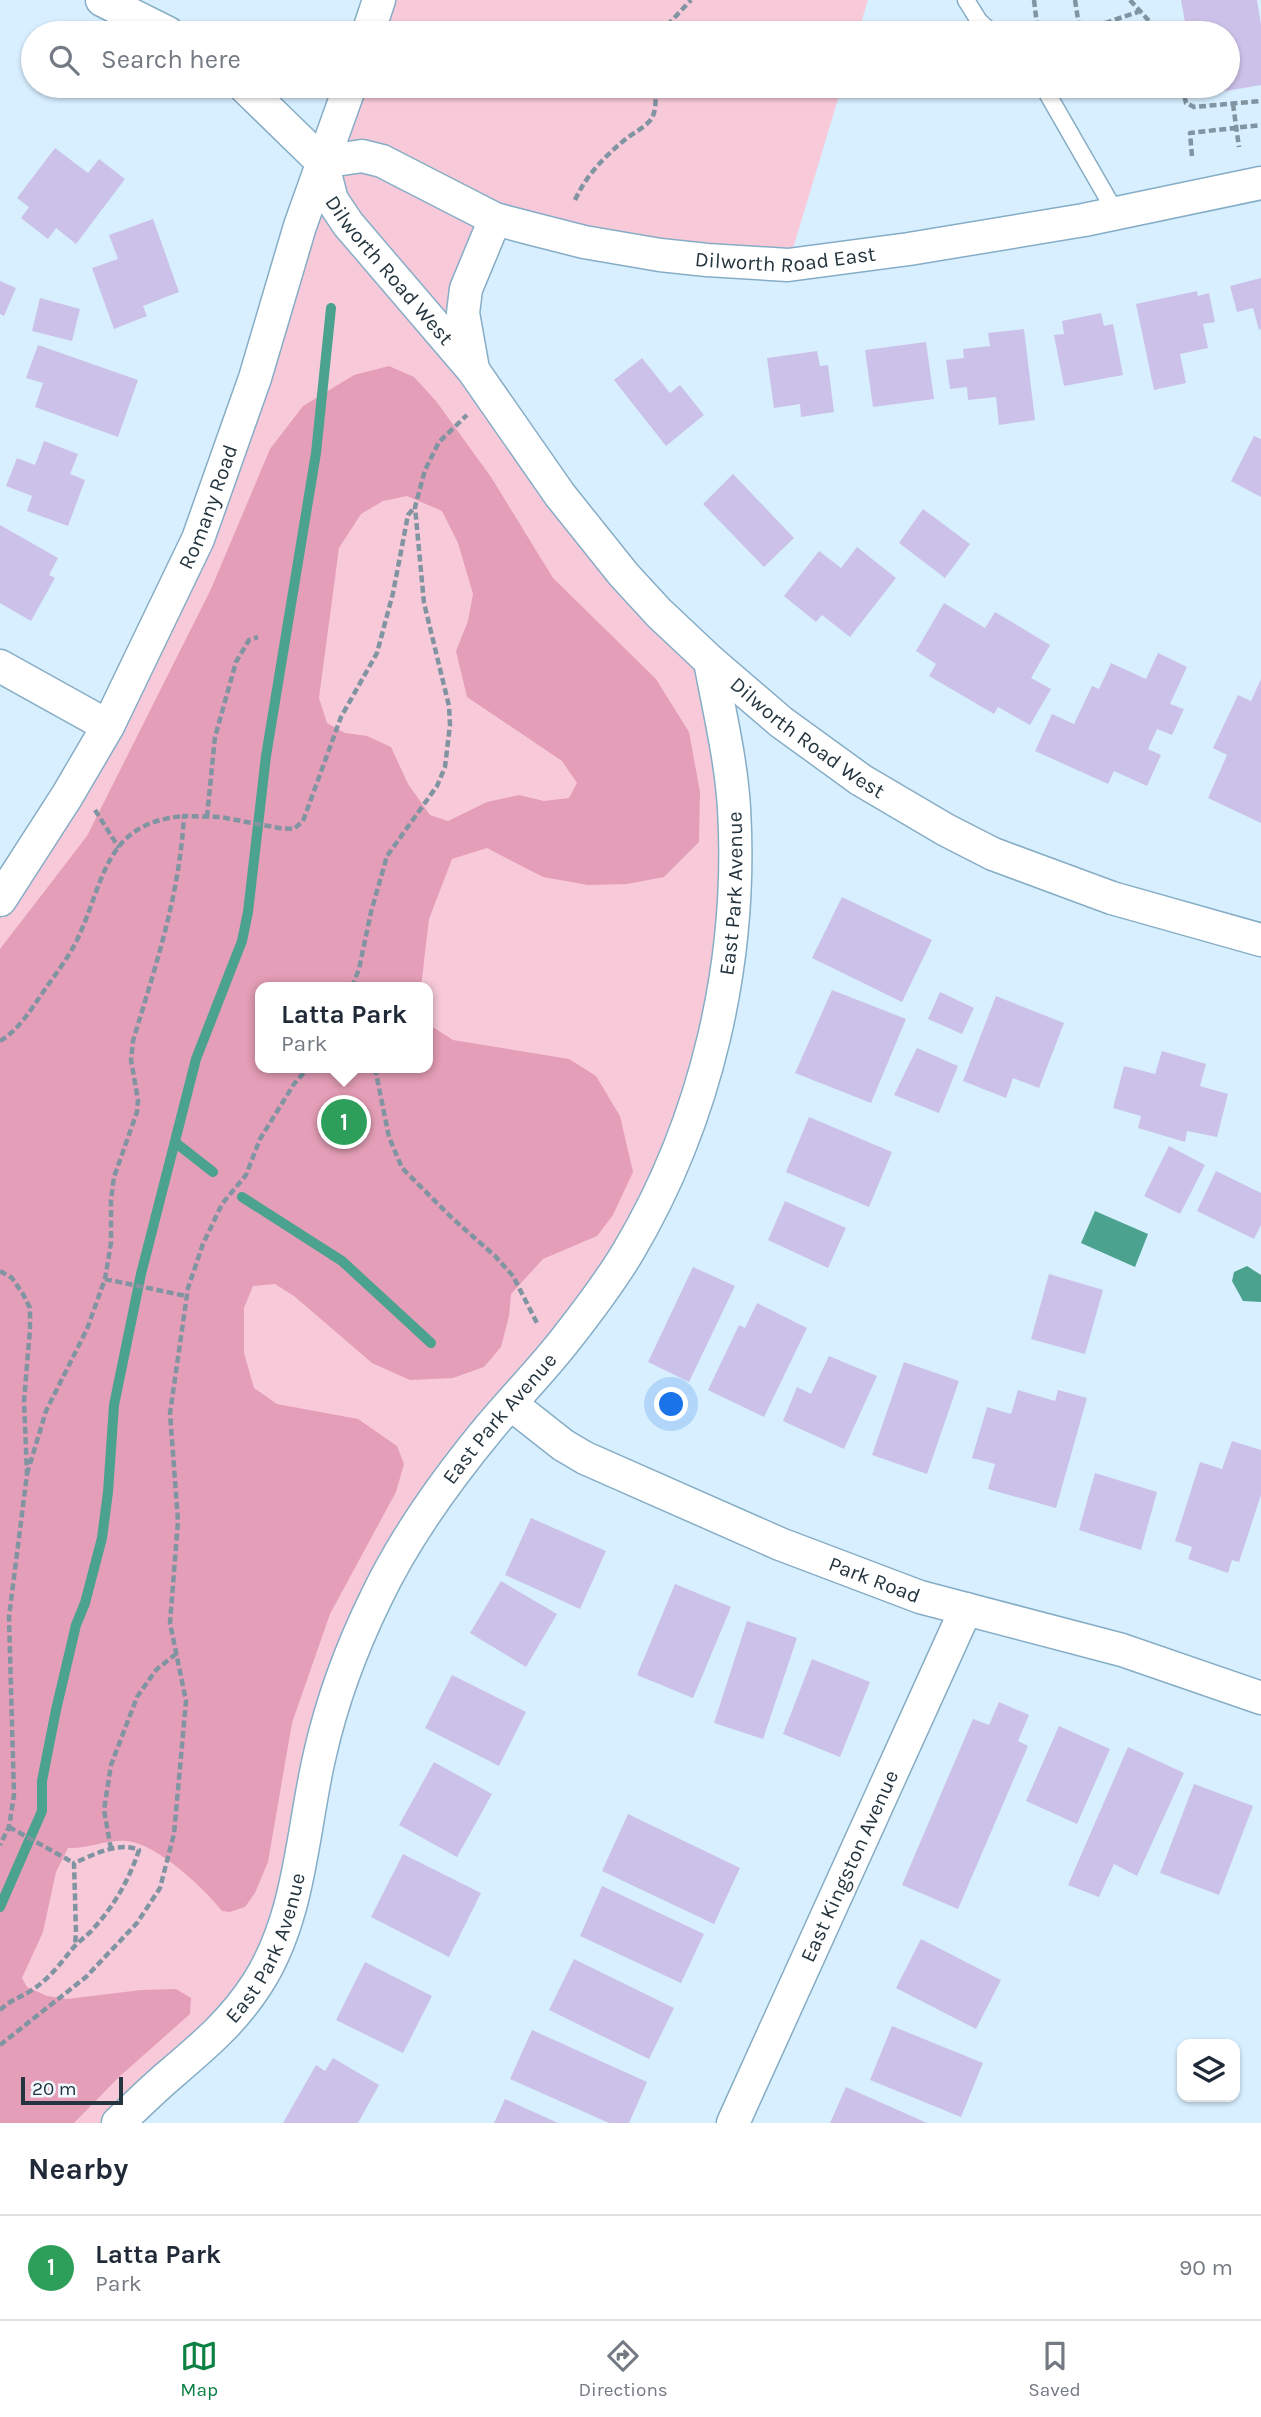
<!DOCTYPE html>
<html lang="en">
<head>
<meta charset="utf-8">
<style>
	:root { --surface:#fff; --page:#f2f2f3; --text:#1f2937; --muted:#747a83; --line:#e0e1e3; --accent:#0b8043 }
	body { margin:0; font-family:Karla,sans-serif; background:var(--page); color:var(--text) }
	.controls { position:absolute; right:21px; bottom:21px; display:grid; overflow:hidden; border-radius:14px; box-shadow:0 2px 5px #0004 }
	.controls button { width:63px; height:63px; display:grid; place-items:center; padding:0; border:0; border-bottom:2px solid var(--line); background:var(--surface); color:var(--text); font:35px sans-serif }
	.scale { position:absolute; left:21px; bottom:18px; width:102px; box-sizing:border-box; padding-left:7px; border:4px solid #25353f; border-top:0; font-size:19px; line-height:24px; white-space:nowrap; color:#25353f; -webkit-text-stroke:5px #f2faff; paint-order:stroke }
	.you { position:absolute; left:672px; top:1405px; width:24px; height:24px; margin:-18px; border:5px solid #fff; border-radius:50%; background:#1a73e8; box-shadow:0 0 0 10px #1a73e833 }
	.badge { display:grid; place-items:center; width:46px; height:46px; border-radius:50%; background:var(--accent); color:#fff; font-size:23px; font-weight:700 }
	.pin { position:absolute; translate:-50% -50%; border:4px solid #fff; box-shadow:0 2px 7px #0006 }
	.popup { position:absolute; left:255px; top:982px; width:178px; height:91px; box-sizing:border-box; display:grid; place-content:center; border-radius:14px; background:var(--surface); filter:drop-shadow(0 2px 5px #0005); font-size:23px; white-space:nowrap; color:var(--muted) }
	.popup b { font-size:26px; color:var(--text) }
	.popup::after { content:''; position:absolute; left:50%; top:100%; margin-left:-14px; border:14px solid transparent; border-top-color:var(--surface) }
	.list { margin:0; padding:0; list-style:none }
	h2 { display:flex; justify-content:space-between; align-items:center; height:91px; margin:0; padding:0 28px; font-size:30px }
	h2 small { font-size:23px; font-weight:400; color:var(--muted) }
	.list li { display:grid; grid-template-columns:46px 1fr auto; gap:21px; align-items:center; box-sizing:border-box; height:105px; padding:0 28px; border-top:2px solid var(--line) }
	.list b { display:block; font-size:26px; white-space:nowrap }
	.list p { margin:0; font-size:23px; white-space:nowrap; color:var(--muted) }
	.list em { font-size:23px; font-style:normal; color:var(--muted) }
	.icon { flex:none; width:38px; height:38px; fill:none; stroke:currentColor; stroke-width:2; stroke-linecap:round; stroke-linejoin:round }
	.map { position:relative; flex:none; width:1261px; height:2123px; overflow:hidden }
	.search { position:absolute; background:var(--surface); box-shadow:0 2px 5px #0004; left:21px; right:21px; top:21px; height:77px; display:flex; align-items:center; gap:18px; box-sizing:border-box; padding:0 24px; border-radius:38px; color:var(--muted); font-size:26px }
	.sheet { height:196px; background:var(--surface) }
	nav { display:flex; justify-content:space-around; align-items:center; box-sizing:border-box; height:98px; border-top:2px solid var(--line); background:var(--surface); font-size:19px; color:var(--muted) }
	nav a { display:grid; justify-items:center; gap:4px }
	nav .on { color:var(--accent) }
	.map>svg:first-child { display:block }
</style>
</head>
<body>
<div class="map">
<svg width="1261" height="2123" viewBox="0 0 1261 2123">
	<rect width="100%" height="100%" fill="#d7efff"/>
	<!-- green -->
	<path fill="#f8cad9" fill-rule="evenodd" d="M 379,0 L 868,0 L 858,33 L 368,33 Z
		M 350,86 L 842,86 L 788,265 L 495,219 L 475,265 L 473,371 L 710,661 L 735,892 L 667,1178 L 376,1597 L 259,1982 L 118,2123 L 0,2123 L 0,900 L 153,636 ZM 260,987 L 428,987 L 428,1068 L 260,1068 Z"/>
	<!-- forest -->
	<path fill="#e59eb7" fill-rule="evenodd" d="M 389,366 L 414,377 L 436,401 L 491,477 L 553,578 L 656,679 L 689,732 L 700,792 L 699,842 L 664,877 L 627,884 L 588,885 L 543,877 L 487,848 L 452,859 L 429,919 L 421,987 L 260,987 L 260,1068 L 428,1068 L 428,1024 L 453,1040 L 569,1059 L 596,1076 L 620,1116 L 633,1172 L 613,1215 L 597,1236 L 543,1259 L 511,1294 L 509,1316 L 501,1347 L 484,1367 L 453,1378 L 410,1380 L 372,1363 L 294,1296 L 275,1284 L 253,1286 L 244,1308 L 244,1353 L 254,1388 L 277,1404 L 358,1419 L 397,1446 L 404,1464 L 396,1492 L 330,1614 L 292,1723 L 268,1862 L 255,1893 L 245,1907 L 230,1912 L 222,1911 C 204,1888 157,1844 127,1841 C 107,1839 88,1849 68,1848 L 56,1872 L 43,1932 L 22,1978 L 27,1987 L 47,1996 L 67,1999 L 141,1990 L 176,1989 L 191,1998 L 190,2014 L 119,2077 L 74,2123 L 0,2123 L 0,949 L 87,836 L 211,589 L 270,449 L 303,406 L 354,375 ZM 407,496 L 442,511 L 458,543 L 473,594 L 468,621 L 456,651 L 467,697 L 562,761 L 577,783 L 569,798 L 544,801 L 519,795 L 487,802 L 448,821 L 430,815 L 408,784 L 391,747 L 367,736 L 345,733 L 327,723 L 319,698 L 339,548 L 361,514 L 383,501 Z"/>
	<!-- water -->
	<path fill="#4ba28e" d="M 1095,1211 L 1148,1234 L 1135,1267 L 1081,1243 Z
		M 1247,1266 L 1261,1275 L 1261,1302 L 1243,1301 L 1232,1281 L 1234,1272 Z"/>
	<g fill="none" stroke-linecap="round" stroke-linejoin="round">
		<!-- stream -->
		<path stroke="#4ba28e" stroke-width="10" d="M 176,1143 L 213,1172
			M 242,1197 L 342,1261 L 431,1343
			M 0,1907 L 42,1811 L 42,1781 L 56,1710 L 76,1625 L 85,1603 L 102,1538 L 108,1492 L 114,1405 L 141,1274 L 196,1059 L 242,941 L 248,912 L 266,756 L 316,453 L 331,308"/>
	</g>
	<!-- building -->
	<path fill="#ccc2e9" d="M 1181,0 L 1257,0 L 1261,25 L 1261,85 L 1197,96 L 1195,86 L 1228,86 L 1228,33 L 1187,33 Z
		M 55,148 L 88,173 L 99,159 L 125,179 L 76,244 L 56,228 L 48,239 L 21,218 L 29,207 L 17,198 Z
		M 153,219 L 179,292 L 143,306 L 147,316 L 114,329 L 92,268 L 118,259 L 109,235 Z
		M 1261,278 L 1261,329 L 1259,330 L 1253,308 L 1237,312 L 1230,286 Z
		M 0,281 L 16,288 L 4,316 L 0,314 Z
		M 1197,291 L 1198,296 L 1209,293 L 1215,322 L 1203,324 L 1208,348 L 1180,354 L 1186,383 L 1154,390 L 1136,304 Z
		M 40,298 L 80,309 L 72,341 L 32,331 Z
		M 1101,313 L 1104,326 L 1113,324 L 1123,375 L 1064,386 L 1054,335 L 1064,334 L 1062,321 Z
		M 1024,329 L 1035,420 L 999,425 L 996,397 L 968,400 L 967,387 L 950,389 L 946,360 L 964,358 L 963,349 L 990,346 L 988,333 Z
		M 926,342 L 934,399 L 873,407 L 865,350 Z
		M 38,345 L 138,380 L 118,437 L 35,407 L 43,383 L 26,378 Z
		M 817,351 L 820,366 L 828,365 L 834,412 L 801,417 L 800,404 L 774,408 L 767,358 Z
		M 642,358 L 670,393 L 680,385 L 704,415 L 666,446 L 614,380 Z
		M 1254,436 L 1261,439 L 1261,497 L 1231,481 Z
		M 44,441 L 78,454 L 70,474 L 85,480 L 68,526 L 27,511 L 32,496 L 6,486 L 17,458 L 35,465 Z
		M 733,474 L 794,538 L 764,567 L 703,504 Z
		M 923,509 L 970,544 L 945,578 L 899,543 Z
		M 0,525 L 58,558 L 49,575 L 55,578 L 31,621 L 0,603 Z
		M 857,547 L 896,578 L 850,637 L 822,615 L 816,622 L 784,596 L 819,551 L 841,568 Z
		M 944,603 L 985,628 L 995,612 L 1050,645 L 1031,678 L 1051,689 L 1030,725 L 998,707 L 994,714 L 929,676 L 936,664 L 916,651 Z
		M 1158,653 L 1187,667 L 1170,704 L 1184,709 L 1172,735 L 1157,729 L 1148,749 L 1161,755 L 1147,786 L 1114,771 L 1108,784 L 1035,751 L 1052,714 L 1074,724 L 1092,686 L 1099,689 L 1111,663 L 1146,679 Z
		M 1261,679 L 1261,823 L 1208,798 L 1227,755 L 1213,748 L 1238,695 L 1251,701 Z
		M 842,897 L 932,940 L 902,1002 L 812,958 Z
		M 832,990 L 906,1019 L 871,1103 L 795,1073 Z
		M 940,992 L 974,1008 L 962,1034 L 928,1019 Z
		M 996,996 L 1064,1023 L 1039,1088 L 1013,1078 L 1006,1098 L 963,1081 Z
		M 917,1048 L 958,1066 L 939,1113 L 894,1095 Z
		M 1162,1051 L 1206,1064 L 1200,1086 L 1228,1094 L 1217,1137 L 1187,1131 L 1185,1142 L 1138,1128 L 1141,1116 L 1113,1108 L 1124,1066 L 1155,1074 Z
		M 809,1117 L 892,1152 L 869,1207 L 786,1172 Z
		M 1169,1146 L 1205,1165 L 1180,1214 L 1144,1196 Z
		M 1216,1171 L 1261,1193 L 1261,1225 L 1254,1239 L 1197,1211 Z
		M 785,1201 L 846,1228 L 828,1268 L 768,1240 Z
		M 693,1267 L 735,1286 L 689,1382 L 648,1362 Z
		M 1049,1274 L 1103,1290 L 1085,1354 L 1031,1339 Z
		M 757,1303 L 807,1328 L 764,1417 L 708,1390 L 739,1325 L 745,1328 Z
		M 829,1356 L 877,1376 L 844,1449 L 783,1421 L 797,1387 L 811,1394 Z
		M 904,1362 L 959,1381 L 927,1474 L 872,1455 Z
		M 1018,1390 L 1055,1401 L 1058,1390 L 1087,1398 L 1056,1508 L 988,1489 L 995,1464 L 972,1458 L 987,1407 L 1011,1414 Z
		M 1232,1441 L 1261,1450 L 1261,1495 L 1239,1562 L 1232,1560 L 1228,1573 L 1188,1559 L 1192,1547 L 1175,1541 L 1200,1462 L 1222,1469 Z
		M 1095,1473 L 1157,1492 L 1141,1550 L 1079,1530 Z
		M 531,1518 L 606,1551 L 580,1609 L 505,1575 Z
		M 501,1581 L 557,1614 L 526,1667 L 470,1633 Z
		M 675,1584 L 731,1607 L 693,1698 L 637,1675 Z
		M 747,1621 L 797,1638 L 763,1739 L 714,1723 Z
		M 812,1659 L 870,1682 L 840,1757 L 783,1734 Z
		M 452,1675 L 526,1712 L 499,1766 L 425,1728 Z
		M 999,1702 L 1029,1715 L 1018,1741 L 1028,1746 L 958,1909 L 902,1885 L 973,1719 L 989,1725 Z
		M 1059,1726 L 1110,1749 L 1077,1824 L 1026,1801 Z
		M 1128,1747 L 1184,1773 L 1137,1876 L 1114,1864 L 1099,1897 L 1068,1885 Z
		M 434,1762 L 492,1794 L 457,1857 L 399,1825 Z
		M 1194,1784 L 1253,1806 L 1219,1895 L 1160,1873 Z
		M 628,1814 L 740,1868 L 714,1924 L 602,1871 Z
		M 403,1854 L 481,1893 L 449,1957 L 371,1917 Z
		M 602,1886 L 704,1934 L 681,1983 L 580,1936 Z
		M 921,1939 L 1001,1980 L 976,2029 L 896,1988 Z
		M 574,1959 L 674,2008 L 649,2059 L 549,2010 Z
		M 365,1962 L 432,1996 L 403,2053 L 336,2020 Z
		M 892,2026 L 983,2063 L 961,2117 L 870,2080 Z
		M 532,2030 L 647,2082 L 629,2123 L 609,2123 L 510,2079 Z
		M 333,2058 L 379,2085 L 358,2123 L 283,2123 L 316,2065 L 325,2071 Z
		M 846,2087 L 927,2123 L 830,2123 Z
		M 505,2099 L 558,2123 L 494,2123 Z"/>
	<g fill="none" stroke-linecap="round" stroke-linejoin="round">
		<defs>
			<path id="lane" d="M 966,0 L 979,21 L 992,33
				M 1043,86 L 1116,213"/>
			<g id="street">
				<path d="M 102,0 L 168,33"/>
				<path d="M 368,33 L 379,0"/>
				<path d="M 244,86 L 322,162"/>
				<path id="s1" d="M 322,162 L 332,200 L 348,224 L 473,370 L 560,495 L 624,575 L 659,613 L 710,661 L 781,722 L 861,780 L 946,830 L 993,854 L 1112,898 L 1261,940"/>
				<path id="s2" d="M 322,162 L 362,156 L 382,161 L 495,219 L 529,228 L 584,242 L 660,255 L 707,260 L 788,265 L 909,249 L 1084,220 L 1261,183"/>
				<path d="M 473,369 L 463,313 L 466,289 L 495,219"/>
				<path d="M 0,666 L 108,726"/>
				<path id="s3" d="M 0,900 L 67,796 L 108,726 L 198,539 L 255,378 L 300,226 L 350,86"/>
				<path id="s4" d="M 511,1404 L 563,1445 L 585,1458 L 780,1544 L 920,1597 L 1122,1650 L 1261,1698"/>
				<path id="s5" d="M 118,2123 C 136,2106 153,2089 172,2073 C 205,2045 234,2020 257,1984 C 301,1916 302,1830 320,1754 C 332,1701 352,1647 376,1598 C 405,1537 447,1479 490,1427 C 515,1397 542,1370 566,1339 C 588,1311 610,1282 628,1252 C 707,1119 743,961 734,808 C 731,759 719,710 710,661"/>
				<path id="s6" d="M 733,2123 L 966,1609"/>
			</g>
		</defs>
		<!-- lane casing -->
		<use href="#lane" stroke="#86adc6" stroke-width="19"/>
		<!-- street casing -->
		<use href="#street" stroke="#86adc6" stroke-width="35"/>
		<!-- path -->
		<path stroke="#8094a1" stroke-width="4.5" stroke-dasharray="7 3.5" stroke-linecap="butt" d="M 1034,0 L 1038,33
			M 1075,0 L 1080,32
			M 1130,0 L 1160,33
			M 660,33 L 691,0
			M 1075,33 L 1138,12
			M 1182,86 L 1186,103 L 1194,107 L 1261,101
			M 629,89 L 634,86
			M 1233,104 L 1239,147
			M 1192,156 L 1190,133 L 1261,125
			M 575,200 C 587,174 605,156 627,138 C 635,132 647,126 652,118 C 657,108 656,95 653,86
			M 95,810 L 119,848
			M 207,817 L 215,737 L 236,662 L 249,640 L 258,637
			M 352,987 L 359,969 L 371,912 L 387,856 L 437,786 L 445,767 L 450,725 L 449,706 L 424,603 L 415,507 L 425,470 L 439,442 L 467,415
			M 0,1041 C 16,1032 29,1013 39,998 C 51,980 65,963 75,944 C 105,885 101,823 184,816
			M 375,1068 L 389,1137 L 402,1168 L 452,1218 L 495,1256 L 513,1276 L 538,1325
			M 0,1271 L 12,1278 L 23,1294 L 30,1308 L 30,1329 L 24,1401 L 27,1474 L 9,1617 L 14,1795 L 9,1827 L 0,1845
			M 105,1279 L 186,1296
			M 27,1474 L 46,1411 L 87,1329 L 105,1279 L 111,1243 L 111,1200 L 114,1177 L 137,1112 L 138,1100 L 131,1060 L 133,1041 C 156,964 179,898 184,816 L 220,817 L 279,828 L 294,829 L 303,821 L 341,717 L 377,653 L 393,593 L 408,515 L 415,507
			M 9,1827 L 74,1863
			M 111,1849 L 104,1810 L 111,1765 L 137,1697 L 156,1670 L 177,1653
			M 0,2010 C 12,1999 20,1998 32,1990 C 49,1979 61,1963 73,1948 C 79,1941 87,1936 93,1929 C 114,1906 129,1880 139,1850 C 117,1841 94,1855 74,1863 L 76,1932 L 75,1945
			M 0,2045 L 86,1977 L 137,1923 L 160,1888 L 174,1834 L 186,1701 L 170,1623 L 178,1521 L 170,1413 L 188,1288 L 203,1244 L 222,1204 L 246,1175 L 260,1139 L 294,1084 L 308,1068"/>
		<!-- lane -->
		<use href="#lane" stroke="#fff" stroke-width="16"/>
		<!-- street -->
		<use href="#street" stroke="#fff" stroke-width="32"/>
	</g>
	<g text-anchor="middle" stroke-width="5" stroke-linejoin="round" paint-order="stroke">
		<!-- street labels -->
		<g font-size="21" fill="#25353f" stroke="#f2faff">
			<text dy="7" stroke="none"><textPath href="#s2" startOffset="483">Dilworth Road East</textPath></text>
			<text dy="7" stroke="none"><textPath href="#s1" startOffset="130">Dilworth Road West</textPath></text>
			<text dy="7" stroke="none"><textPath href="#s3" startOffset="446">Romany Road</textPath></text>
			<text dy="7" stroke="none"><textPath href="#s1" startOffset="761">Dilworth Road West</textPath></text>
			<text dy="7" stroke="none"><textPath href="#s5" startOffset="1410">East Park Avenue</textPath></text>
			<text dy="7" stroke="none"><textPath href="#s5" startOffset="822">East Park Avenue</textPath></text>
			<text dy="7" stroke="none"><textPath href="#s4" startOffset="406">Park Road</textPath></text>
			<text dy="7" stroke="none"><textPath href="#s6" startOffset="282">East Kingston Avenue</textPath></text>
			<text dy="7" stroke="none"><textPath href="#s5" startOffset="234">East Park Avenue</textPath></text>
		</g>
	</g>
</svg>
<div class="controls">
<button><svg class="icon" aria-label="layers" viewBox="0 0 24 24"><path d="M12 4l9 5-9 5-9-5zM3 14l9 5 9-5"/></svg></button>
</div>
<div class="scale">20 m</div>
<div class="you"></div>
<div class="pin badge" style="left:344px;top:1122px;background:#2e9e5b">1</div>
<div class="popup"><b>Latta Park</b>Park</div>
<div class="search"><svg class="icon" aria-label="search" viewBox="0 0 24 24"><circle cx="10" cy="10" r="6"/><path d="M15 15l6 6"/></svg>Search here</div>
</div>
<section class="sheet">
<h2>Nearby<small></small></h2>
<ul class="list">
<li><span class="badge" style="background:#2e9e5b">1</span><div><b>Latta Park</b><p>Park</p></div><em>90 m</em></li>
</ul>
</section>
<nav>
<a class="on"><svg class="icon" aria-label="map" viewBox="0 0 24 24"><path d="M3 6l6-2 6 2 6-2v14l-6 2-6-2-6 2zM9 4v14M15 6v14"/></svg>Map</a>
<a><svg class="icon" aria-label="directions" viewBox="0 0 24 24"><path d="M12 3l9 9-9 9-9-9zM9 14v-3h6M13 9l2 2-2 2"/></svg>Directions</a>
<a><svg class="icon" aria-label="saved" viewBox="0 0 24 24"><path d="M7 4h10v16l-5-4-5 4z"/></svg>Saved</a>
</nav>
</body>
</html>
